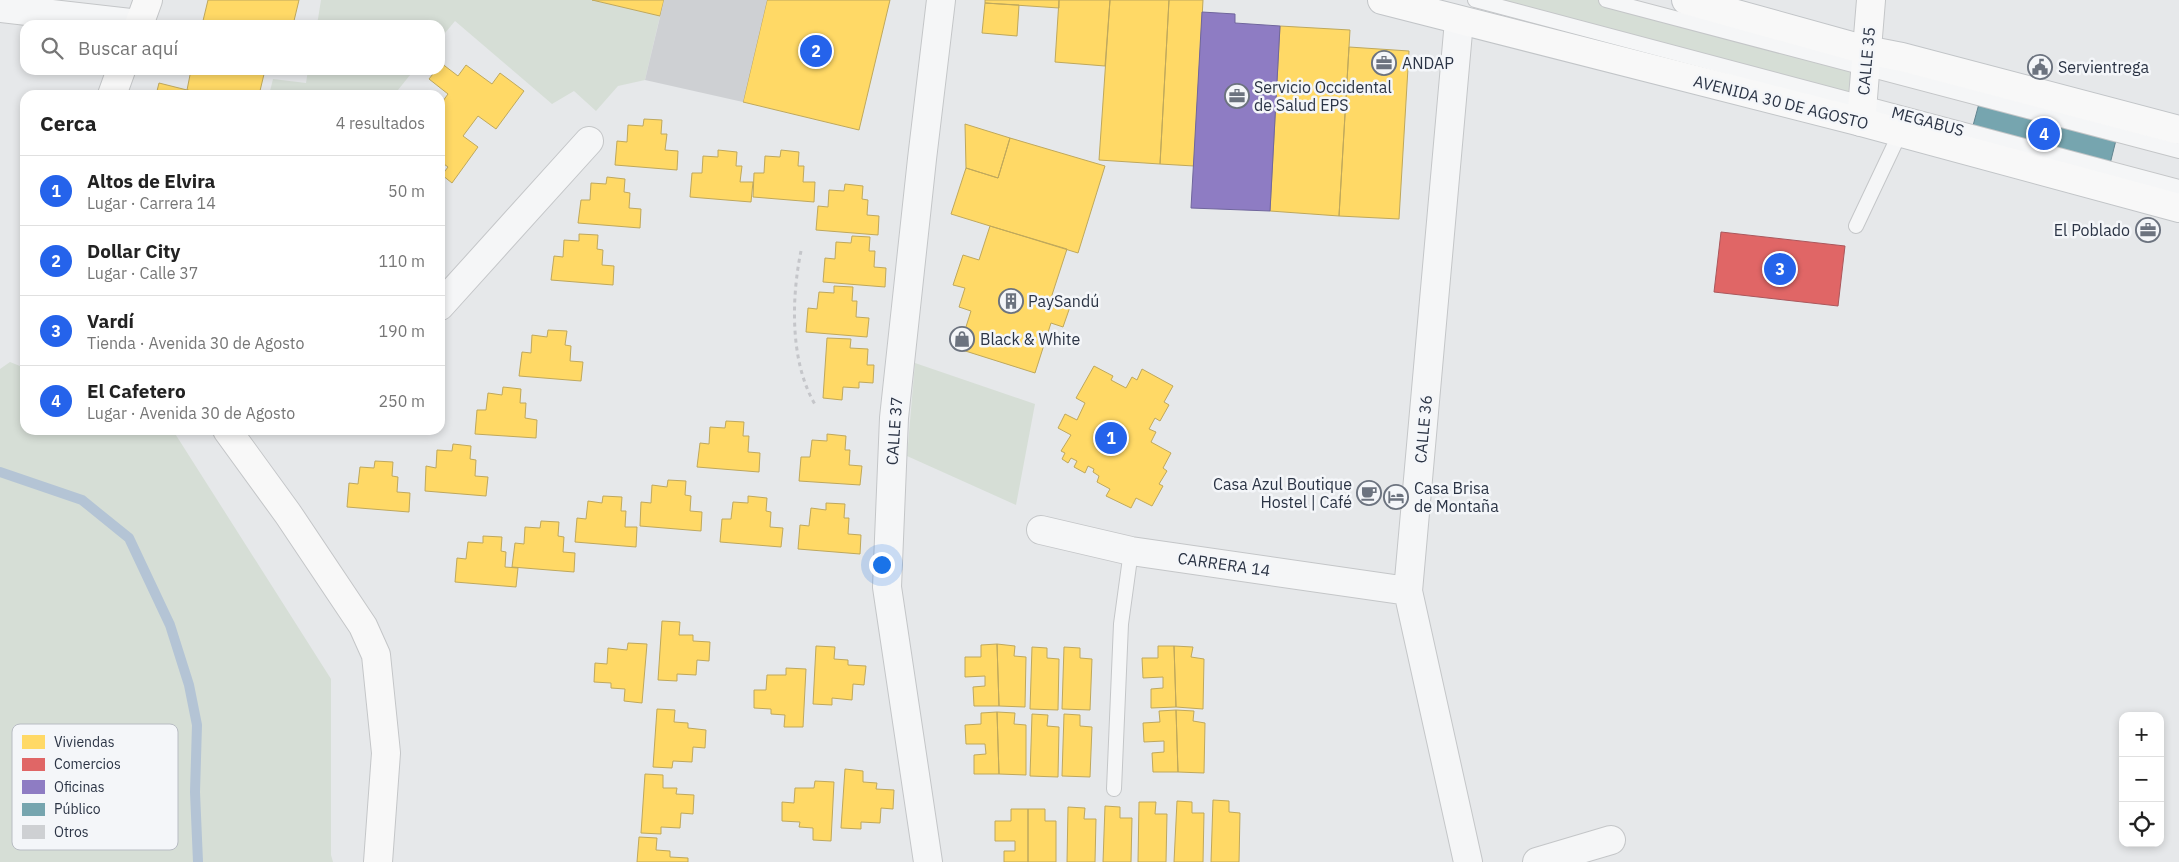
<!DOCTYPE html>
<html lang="es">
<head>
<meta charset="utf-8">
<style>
	:root { --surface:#fff; --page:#f6f6f6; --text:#222; --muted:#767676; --line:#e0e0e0; --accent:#2563eb }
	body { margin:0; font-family:"IBM Plex Sans",sans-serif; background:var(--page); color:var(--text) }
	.controls { position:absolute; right:15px; bottom:15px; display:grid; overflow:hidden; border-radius:10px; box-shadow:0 2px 8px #0003 }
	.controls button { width:45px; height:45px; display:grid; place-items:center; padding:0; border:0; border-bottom:1px solid var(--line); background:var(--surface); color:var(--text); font:25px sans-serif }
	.you { position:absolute; left:881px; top:564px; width:18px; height:18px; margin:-12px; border:4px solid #fff; border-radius:50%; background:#1a73e8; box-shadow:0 0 0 8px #1a73e833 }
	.badge { display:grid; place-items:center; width:32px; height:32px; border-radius:50%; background:var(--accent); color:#fff; font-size:16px; font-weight:700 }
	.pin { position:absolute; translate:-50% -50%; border:2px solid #fff; box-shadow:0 1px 5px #0006 }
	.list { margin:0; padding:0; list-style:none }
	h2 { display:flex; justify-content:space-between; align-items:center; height:65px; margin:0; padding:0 20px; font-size:21px }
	h2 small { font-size:16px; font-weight:400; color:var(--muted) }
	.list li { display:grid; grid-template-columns:32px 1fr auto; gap:15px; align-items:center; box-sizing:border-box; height:70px; padding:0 20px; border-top:1px solid var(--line) }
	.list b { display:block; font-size:19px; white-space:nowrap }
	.list p { margin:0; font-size:16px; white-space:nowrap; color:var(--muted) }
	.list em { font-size:16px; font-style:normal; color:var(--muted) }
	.icon { flex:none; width:28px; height:28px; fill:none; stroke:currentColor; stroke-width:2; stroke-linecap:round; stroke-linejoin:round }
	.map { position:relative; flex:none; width:2179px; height:862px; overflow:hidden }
	.search { position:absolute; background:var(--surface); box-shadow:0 2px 8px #0003; left:20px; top:20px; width:425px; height:55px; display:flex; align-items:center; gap:12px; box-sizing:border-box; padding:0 18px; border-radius:15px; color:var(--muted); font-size:19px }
	.panel { position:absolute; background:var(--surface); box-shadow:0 2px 8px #0003; left:20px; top:90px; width:425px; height:345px; border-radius:15px }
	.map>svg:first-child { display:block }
</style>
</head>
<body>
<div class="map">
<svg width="2179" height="862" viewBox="0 0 2179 862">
	<rect width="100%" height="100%" fill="#e6e8ea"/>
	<!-- green -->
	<path fill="#d6ded6" d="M 321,0 L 592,0 L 660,16 L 645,80 L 618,86 L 596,111 L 574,91 L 552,104 L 455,21 L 440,39 L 440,25 L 317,25 Z
		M 1475,0 L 1606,0 L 1865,69 L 1862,104 Z
		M 308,70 L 414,70 L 394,95 L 269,95 L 273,79 L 306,83 Z
		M 10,362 L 25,368 L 25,430 L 169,430 L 174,432 L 331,679 L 331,855 L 333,862 L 0,862 L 0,369 Z
		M 915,363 L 1035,404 L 1016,505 L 907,456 Z"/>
	<!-- homes -->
	<path fill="#ffd966" stroke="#bfa85c" d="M 208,0 L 299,0 L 293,25 L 202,25 Z
		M 592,0 L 664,0 L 660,16 Z
		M 767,0 L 890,0 L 859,130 L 743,102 Z
		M 985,0 L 1059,0 L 1059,8 L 985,3 Z
		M 1059,0 L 1110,0 L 1105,66 L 1055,62 Z
		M 1110,0 L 1169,0 L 1160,164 L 1099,160 Z
		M 1169,0 L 1203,0 L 1194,166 L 1160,164 Z
		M 985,3 L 1019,5 L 1017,36 L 982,33 Z
		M 1280,26 L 1350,30 L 1339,216 L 1270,211 Z
		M 1349,47 L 1409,51 L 1399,219 L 1339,216 Z
		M 441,63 L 458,76 L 466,65 L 492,84 L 500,73 L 524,91 L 496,129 L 478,116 L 463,136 L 478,147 L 452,183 L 442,175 L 448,167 L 440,161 L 440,105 L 448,94 L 429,79 L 436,70 L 440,70 Z
		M 191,70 L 265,70 L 259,95 L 208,95 L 187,90 Z
		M 159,83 L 187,90 L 208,95 L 156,95 Z
		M 644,119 L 662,120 L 661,134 L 667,134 L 665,150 L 678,151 L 677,170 L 615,165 L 617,141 L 627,142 L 628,125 L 643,126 Z
		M 965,124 L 1010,138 L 998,178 L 966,168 Z
		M 1010,138 L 1105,166 L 1078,253 L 951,214 L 966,168 L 998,178 Z
		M 718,150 L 737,152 L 736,166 L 742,166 L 740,182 L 753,182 L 751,202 L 690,197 L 692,173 L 702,173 L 703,156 L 718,157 Z
		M 781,150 L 799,152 L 798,166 L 804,166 L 803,182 L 815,182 L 814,202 L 753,197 L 754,173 L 764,173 L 765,156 L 780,157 Z
		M 607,177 L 625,179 L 624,192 L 630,193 L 629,208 L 641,209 L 640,228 L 578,223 L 581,200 L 590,200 L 591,183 L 606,184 Z
		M 845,184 L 863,186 L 862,199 L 868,200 L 867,215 L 879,216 L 878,235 L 816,230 L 818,206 L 828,207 L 829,190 L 844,191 Z
		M 990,226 L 1067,249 L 1051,298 L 1071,304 L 1063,327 L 1051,323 L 1035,373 L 959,349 L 971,311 L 959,307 L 965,288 L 953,285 L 963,255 L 979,260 Z
		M 579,234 L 598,235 L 597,249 L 603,250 L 602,265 L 614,266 L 613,285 L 551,280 L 554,256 L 563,257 L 564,240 L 579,241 Z
		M 852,236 L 870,237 L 869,251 L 875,251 L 874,267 L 886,268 L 885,287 L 823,282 L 825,258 L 835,259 L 836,242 L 851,243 Z
		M 834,286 L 853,287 L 852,301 L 857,301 L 856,317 L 869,318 L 867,337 L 806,332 L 808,308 L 817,309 L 819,292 L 834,293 Z
		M 548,330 L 567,331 L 565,345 L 571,346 L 570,361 L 583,362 L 581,381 L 519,376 L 522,352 L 531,353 L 532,335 L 547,337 Z
		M 827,338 L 851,339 L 850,348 L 868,349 L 867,365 L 874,365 L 873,383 L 859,382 L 859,388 L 843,387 L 842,400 L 823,398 Z
		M 1094,366 L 1113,376 L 1111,380 L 1126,388 L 1132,377 L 1137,380 L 1142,369 L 1173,386 L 1164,402 L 1169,405 L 1160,421 L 1155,418 L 1149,429 L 1156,432 L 1151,442 L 1171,453 L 1163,468 L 1167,471 L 1159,484 L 1163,486 L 1152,506 L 1136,498 L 1131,508 L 1106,496 L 1110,489 L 1097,482 L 1099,476 L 1093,472 L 1094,469 L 1088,466 L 1085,473 L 1074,467 L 1077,461 L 1071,458 L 1068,463 L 1062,459 L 1065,453 L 1061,451 L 1071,435 L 1058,428 L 1065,414 L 1077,420 L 1085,403 L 1076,398 Z
		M 503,387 L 521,389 L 520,403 L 526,403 L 525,418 L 537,420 L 536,438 L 475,434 L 477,410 L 486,410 L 488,393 L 502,395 Z
		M 726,421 L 744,422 L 743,436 L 749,436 L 748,452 L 760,453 L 759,472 L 697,467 L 700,443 L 709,444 L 710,427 L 725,428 Z
		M 827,434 L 846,436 L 845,450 L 850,450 L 849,465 L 862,466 L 860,485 L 799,481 L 801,457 L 810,457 L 812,440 L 827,441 Z
		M 453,444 L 471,446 L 470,459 L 476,460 L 475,476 L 488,477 L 486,496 L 425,491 L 426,466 L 436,468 L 437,450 L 452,451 Z
		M 375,461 L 393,462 L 392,476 L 398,477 L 397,492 L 410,493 L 409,512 L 347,507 L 349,483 L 358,484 L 360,467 L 374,468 Z
		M 668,480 L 686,481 L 685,495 L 691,496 L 690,511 L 702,512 L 701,531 L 640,526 L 641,502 L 651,503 L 652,485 L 667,487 Z
		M 603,496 L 622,497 L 621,511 L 626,511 L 625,527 L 637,527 L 636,547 L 575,542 L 577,518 L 586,519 L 588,501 L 602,503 Z
		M 748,496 L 767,498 L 766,511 L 771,512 L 770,527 L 783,528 L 781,547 L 720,542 L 722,519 L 731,519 L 733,502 L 748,503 Z
		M 826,503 L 845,504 L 844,518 L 849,518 L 848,534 L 861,535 L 860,554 L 798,549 L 800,525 L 809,526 L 811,508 L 826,510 Z
		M 541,521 L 559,522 L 558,536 L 564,537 L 563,552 L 575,553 L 574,572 L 512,567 L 515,543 L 524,544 L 525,527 L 540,528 Z
		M 483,536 L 502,537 L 501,551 L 506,552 L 505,567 L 518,568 L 516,587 L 455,582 L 457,558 L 466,559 L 468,542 L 483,543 Z
		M 662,621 L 680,622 L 679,635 L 693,635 L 693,641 L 710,642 L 709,661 L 697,660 L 696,675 L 677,674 L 677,681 L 658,680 Z
		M 628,643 L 647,644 L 642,703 L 624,701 L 625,689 L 611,688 L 611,683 L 594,682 L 595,663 L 607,664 L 608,648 L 627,650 Z
		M 997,644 L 1015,646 L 1014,656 L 1026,657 L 1025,707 L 999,706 Z
		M 997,644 L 999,706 L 974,706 L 973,687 L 985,686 L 985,676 L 965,677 L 965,657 L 981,657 L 981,645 Z
		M 816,646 L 835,647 L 834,659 L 848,660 L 848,665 L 866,666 L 864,685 L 853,684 L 852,700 L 832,698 L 832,705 L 813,704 Z
		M 1158,646 L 1174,646 L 1176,707 L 1151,708 L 1151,689 L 1163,688 L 1163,677 L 1143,678 L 1142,658 L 1158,658 Z
		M 1174,646 L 1193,647 L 1191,657 L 1204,659 L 1203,709 L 1176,707 Z
		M 1032,647 L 1047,648 L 1047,658 L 1059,659 L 1058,710 L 1030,709 Z
		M 1064,647 L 1080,648 L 1080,658 L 1092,659 L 1090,710 L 1062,709 Z
		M 786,668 L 806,669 L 803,727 L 784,727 L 785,715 L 771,714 L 771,709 L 754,708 L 754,690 L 766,690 L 767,675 L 786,675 Z
		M 657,709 L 675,710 L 674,722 L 688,723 L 688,728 L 706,730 L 705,748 L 693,747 L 692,762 L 673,761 L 672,768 L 653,767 Z
		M 1176,710 L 1178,772 L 1153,772 L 1152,753 L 1164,752 L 1164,741 L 1144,742 L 1143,723 L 1160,722 L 1159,711 Z
		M 1176,710 L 1194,711 L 1193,721 L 1205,723 L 1204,773 L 1178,772 Z
		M 997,712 L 999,774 L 974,774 L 974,755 L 986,754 L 985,744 L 966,744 L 965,725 L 981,724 L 981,713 Z
		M 997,712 L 1015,713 L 1014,724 L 1026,725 L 1026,775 L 999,774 Z
		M 1032,714 L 1048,715 L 1047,726 L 1059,727 L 1058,777 L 1030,776 Z
		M 1064,714 L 1080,715 L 1080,726 L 1092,727 L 1090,777 L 1062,776 Z
		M 845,769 L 863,771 L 863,782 L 877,783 L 876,789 L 894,790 L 893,809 L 881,808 L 880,823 L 861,822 L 861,829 L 841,828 Z
		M 645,774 L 663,775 L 663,788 L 677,788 L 676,794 L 694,795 L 693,814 L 681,813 L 680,828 L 661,827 L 661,834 L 641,833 Z
		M 815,781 L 834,782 L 831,841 L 813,840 L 813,828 L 799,827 L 800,822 L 782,821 L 782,802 L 794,803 L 795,788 L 814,788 Z
		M 1213,800 L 1229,801 L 1229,812 L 1240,813 L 1239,862 L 1211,862 Z
		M 1177,801 L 1192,802 L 1192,813 L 1204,813 L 1203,862 L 1174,862 Z
		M 1139,802 L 1156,802 L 1155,814 L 1167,814 L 1166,862 L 1138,862 Z
		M 1105,806 L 1120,807 L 1120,818 L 1132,818 L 1131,862 L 1103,862 Z
		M 1068,807 L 1085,808 L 1084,819 L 1096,819 L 1095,862 L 1067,862 Z
		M 1011,809 L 1028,809 L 1028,862 L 1004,862 L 1004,851 L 1015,851 L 1015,841 L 995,841 L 995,821 L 1011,821 Z
		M 1028,809 L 1045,809 L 1045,821 L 1056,821 L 1056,862 L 1028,862 Z
		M 639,837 L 657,838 L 656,850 L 670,851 L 670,857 L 688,858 L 688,862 L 637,862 Z"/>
	<!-- shops -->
	<path fill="#e06666" stroke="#aa575c" d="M 1721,232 L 1845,246 L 1838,306 L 1714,292 Z"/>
	<!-- offices -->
	<path fill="#8e7cc3" stroke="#70669d" d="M 1202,12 L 1235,14 L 1235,23 L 1280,26 L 1270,211 L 1191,208 Z"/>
	<!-- public -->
	<path fill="#76a5af" stroke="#60838f" d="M 1980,100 L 2117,136 L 2109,168 L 1971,133 Z"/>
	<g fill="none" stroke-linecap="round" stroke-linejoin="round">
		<!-- stream -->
		<path stroke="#b4c4d5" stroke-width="10" d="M 0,472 L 82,500 L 129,538 L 170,625 L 189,685 L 197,725 L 195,792 L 198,862"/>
	</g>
	<!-- building -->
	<path fill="#ced0d3" d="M 664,0 L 767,0 L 743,102 L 645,80 Z"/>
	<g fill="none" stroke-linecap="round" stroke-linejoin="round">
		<defs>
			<path id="service" d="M 1475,0 L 2179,187
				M 1606,0 L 2179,151
				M 1856,226 L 1900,133
				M 1114,789 L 1121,624 L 1131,551"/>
			<path id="minor" d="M 1459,21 L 1408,591 L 1468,862
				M 440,306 L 589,141
				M 1041,530 L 1131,551 L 1408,591
				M 928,862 L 887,587 L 894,418 L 922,159 L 941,0
				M 1537,862 L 1611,840"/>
			<path id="tertiary" d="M 0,8 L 139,24"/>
			<path id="secondary" d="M 139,25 L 148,0
				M 112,95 L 121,70
				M 1861,122 L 1871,0
				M 227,430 L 288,514 L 363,626 L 376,655 L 386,753 L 378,862"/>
			<path id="primary" d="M 1382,0 L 1861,122 L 2179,208
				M 1686,0 L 1866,50 L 1902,57 L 2179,130"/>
		</defs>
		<!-- service casing -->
		<use href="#service" stroke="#c4c6c8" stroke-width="16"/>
		<!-- minor casing -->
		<use href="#minor" stroke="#c4c6c8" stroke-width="30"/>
		<!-- tertiary casing -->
		<use href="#tertiary" stroke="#c4c6c8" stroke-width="30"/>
		<!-- secondary casing -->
		<use href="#secondary" stroke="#c4c6c8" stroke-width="30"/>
		<!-- primary casing -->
		<use href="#primary" stroke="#c2c5c8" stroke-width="30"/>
		<!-- path -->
		<path stroke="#c5c6ca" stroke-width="3" stroke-dasharray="4 4" stroke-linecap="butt" d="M 801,251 C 791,299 790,364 816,406"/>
		<!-- service -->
		<use href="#service" stroke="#f5f6f7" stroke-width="14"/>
		<!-- minor -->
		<use href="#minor" stroke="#f5f6f7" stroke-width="28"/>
		<!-- tertiary -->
		<use href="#tertiary" stroke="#f5f6f7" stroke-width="28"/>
		<!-- secondary -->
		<use href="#secondary" stroke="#f8f8f8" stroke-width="28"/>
		<!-- primary -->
		<use href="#primary" stroke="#f8f8f8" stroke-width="28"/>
	</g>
	<!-- icons -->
	<defs>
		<symbol id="office-ring" viewBox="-11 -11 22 22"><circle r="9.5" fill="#f4f6f9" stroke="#6c737f" stroke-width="1.5"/><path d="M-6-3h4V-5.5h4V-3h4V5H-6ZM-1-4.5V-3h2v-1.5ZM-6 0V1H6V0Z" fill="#6c737f"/></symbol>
		<symbol id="civic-ring" viewBox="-11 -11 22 22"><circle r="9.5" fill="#f4f6f9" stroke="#6c737f" stroke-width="1.5"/><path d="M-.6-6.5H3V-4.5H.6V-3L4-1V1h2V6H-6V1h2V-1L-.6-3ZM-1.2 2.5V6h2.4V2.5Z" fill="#6c737f"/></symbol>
		<symbol id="building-ring" viewBox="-11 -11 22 22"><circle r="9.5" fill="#f4f6f9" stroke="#6c737f" stroke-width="1.5"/><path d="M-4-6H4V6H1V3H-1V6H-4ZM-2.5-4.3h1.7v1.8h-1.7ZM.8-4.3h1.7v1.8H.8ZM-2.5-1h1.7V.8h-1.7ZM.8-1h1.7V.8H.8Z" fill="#6c737f"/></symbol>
		<symbol id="shop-ring" viewBox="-11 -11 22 22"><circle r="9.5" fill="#f4f6f9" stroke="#6c737f" stroke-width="1.5"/><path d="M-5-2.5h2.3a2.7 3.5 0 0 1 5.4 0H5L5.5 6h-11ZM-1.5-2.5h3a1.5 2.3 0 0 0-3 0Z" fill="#6c737f"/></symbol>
		<symbol id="cafe-ring" viewBox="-11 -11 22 22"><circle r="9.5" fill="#f4f6f9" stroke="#6c737f" stroke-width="1.5"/><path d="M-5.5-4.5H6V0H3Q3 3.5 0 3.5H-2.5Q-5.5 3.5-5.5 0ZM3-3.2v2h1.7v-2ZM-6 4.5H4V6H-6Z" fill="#6c737f"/></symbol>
		<symbol id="hotel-ring" viewBox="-11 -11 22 22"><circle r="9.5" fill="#f4f6f9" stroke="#6c737f" stroke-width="1.5"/><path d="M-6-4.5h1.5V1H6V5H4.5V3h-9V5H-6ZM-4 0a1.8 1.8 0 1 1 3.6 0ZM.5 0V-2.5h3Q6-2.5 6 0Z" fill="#6c737f"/></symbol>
	</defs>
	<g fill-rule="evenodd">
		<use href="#office-ring" x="1370" y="49" width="28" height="28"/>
		<use href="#civic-ring" x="2026" y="53" width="28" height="28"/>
		<use href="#office-ring" x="1223" y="82" width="28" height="28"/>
		<use href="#office-ring" x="2134" y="216" width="28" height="28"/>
		<use href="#building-ring" x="997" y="287" width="28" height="28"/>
		<use href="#shop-ring" x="948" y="325" width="28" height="28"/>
		<use href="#cafe-ring" x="1355" y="479" width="28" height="28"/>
		<use href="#hotel-ring" x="1382" y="483" width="28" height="28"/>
	</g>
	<g text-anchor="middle" stroke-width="5" stroke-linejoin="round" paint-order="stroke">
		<!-- street labels -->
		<g font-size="16" fill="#2b3445" stroke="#f4f6f9">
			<text transform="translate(1866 61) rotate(-85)" y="6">CALLE 35</text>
			<text transform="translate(1781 102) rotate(14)" y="6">AVENIDA 30 DE AGOSTO</text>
			<text transform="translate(1928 121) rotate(15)" y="6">MEGABUS</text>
			<text transform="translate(1423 429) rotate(-85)" y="6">CALLE 36</text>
			<text transform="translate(894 431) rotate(-86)" y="6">CALLE 37</text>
			<text transform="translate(1224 564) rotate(8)" y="6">CARRERA 14</text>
		</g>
		<!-- poi labels -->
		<g font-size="16" fill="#2b3445" stroke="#f4f6f9" text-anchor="start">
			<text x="1402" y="69">ANDAP</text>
			<text x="2058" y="73">Servientrega</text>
			<text x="1254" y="93">Servicio Occidental<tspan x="1254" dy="18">de Salud EPS</tspan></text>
			<text x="2130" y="236" text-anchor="end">El Poblado</text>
			<text x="1028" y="307">PaySandú</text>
			<text x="980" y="345">Black &amp; White</text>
			<text x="1352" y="490" text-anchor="end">Casa Azul Boutique<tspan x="1352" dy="18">Hostel | Café</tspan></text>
			<text x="1414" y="494">Casa Brisa<tspan x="1414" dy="18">de Montaña</tspan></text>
		</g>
	</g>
	<!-- legend -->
	<rect x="12" y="724" width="166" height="126" rx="8" fill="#f4f6f9" stroke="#b8bcc3" stroke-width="1"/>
	<rect x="22" y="735" width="23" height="14" fill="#ffd966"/>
	<rect x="22" y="758" width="23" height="13" fill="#e06666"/>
	<rect x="22" y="780" width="23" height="14" fill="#8e7cc3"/>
	<rect x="22" y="803" width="23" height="13" fill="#76a5af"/>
	<rect x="22" y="825" width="23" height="14" fill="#ced0d3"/>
	<g font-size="14" fill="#2b3445">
		<text x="54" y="747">Viviendas</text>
		<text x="54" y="769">Comercios</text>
		<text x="54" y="792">Oficinas</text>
		<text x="54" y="814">Público</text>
		<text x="54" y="837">Otros</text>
	</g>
</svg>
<div class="controls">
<button>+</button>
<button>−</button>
<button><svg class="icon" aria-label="locate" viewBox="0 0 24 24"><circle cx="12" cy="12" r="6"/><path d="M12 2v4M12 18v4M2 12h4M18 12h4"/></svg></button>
</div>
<div class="you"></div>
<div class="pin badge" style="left:1111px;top:438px">1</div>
<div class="pin badge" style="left:816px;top:51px">2</div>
<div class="pin badge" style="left:1780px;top:269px">3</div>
<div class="pin badge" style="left:2044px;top:134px">4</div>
<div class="search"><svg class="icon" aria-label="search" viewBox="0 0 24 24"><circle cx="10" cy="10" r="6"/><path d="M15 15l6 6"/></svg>Buscar aquí</div>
<section class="panel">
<h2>Cerca<small>4 resultados</small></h2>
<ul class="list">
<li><span class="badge">1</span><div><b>Altos de Elvira</b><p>Lugar · Carrera 14</p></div><em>50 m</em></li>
<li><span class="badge">2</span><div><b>Dollar City</b><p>Lugar · Calle 37</p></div><em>110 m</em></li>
<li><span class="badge">3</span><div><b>Vardí</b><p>Tienda · Avenida 30 de Agosto</p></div><em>190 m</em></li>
<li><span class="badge">4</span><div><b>El Cafetero</b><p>Lugar · Avenida 30 de Agosto</p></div><em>250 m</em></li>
</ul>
</section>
</div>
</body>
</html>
